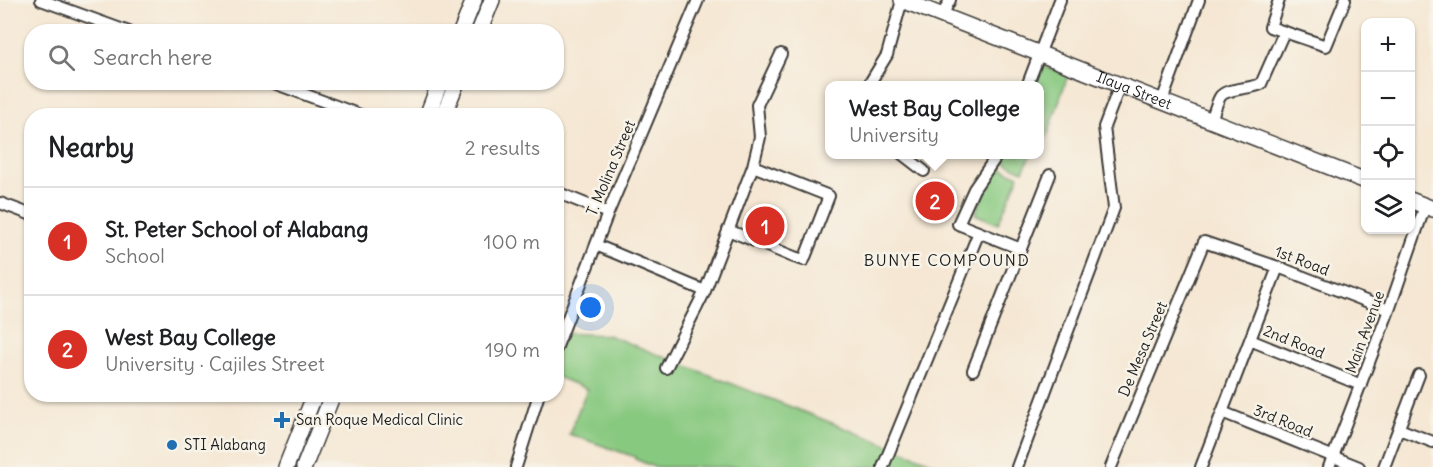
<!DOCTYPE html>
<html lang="en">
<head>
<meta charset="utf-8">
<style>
	:root { --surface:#fff; --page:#f6f6f6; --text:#202124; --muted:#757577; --line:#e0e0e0; --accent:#d93025 }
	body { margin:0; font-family:Delius,sans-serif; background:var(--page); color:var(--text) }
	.controls { position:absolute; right:18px; top:18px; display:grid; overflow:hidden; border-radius:12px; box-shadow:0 2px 4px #0004 }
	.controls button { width:54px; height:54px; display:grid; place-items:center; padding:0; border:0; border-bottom:2px solid var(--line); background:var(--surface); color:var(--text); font:30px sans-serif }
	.you { position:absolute; left:591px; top:308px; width:21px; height:21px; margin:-15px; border:4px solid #fff; border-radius:50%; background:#1a73e8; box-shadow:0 0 0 9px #1a73e833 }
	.badge { display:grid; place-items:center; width:39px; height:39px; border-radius:50%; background:var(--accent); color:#fff; font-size:20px; font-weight:700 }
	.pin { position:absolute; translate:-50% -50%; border:3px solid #fff; box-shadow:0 2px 6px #0006 }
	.popup { position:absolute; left:825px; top:81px; width:219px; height:78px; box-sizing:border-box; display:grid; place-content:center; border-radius:12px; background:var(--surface); filter:drop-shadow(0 2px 4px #0005); font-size:20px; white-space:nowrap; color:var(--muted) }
	.popup b { font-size:22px; color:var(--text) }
	.popup::after { content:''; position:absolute; left:50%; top:100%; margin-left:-12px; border:12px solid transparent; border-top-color:var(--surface) }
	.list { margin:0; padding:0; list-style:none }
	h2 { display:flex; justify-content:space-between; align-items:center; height:78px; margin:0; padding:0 24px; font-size:26px }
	h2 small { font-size:20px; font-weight:400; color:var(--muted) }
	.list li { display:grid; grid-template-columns:39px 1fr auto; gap:18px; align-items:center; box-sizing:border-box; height:108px; padding:0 24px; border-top:2px solid var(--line) }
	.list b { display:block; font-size:22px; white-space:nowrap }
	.list p { margin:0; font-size:20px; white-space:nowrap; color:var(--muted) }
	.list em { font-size:20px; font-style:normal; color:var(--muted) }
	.icon { flex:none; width:33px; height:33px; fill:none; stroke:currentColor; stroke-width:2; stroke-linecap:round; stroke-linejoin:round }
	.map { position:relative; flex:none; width:1433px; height:467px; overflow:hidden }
	.search { position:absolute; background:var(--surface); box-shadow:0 2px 4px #0004; left:24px; top:24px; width:540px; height:66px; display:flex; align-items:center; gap:15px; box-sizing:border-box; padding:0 21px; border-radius:24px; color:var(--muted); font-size:22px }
	.panel { position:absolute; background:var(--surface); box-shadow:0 2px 4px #0004; left:24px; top:108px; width:540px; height:294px; border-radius:24px }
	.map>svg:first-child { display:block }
</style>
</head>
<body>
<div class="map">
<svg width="1433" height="467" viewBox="0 0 1433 467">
	<rect width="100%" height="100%" fill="#f7f3e8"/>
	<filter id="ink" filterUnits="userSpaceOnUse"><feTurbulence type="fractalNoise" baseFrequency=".0167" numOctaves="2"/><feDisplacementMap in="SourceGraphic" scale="12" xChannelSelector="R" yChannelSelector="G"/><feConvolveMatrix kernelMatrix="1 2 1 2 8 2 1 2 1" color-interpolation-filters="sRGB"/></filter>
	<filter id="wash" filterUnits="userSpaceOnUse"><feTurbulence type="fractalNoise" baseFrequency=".008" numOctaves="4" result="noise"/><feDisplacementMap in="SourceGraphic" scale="24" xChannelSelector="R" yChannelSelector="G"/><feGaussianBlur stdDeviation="1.35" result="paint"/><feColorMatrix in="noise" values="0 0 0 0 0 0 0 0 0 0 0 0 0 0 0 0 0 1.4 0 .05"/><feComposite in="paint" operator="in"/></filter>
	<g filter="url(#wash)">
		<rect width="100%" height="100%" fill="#f5e7d3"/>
		<!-- green -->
		<path fill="#88c980" stroke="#52724e" stroke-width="1.5" d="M 1043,66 L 1068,75 L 1047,137 L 1040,138 L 1040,86 L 1035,85 Z
			M 1004,155 L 1004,154 L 1031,155 L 1023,171 L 1001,161 Z
			M 996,166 L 1019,176 L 998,224 L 975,214 Z
			M 557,333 L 608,335 L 944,467 L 654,467 L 635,459 L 635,457 L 569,434 L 587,389 L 557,377 Z"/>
	</g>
	<g filter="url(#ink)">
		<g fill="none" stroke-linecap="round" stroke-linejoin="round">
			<defs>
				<path id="minor" d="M 41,0 L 129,32
					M 1279,0 L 1270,27 L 1326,46 L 1345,0
					M 942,16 L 950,0
					M 271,82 L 363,116
					M 868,86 L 887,55 L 902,0
					M 1027,86 L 1060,0
					M 1162,101 L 1199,0
					M 1211,120 C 1214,113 1216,104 1220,97 C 1225,88 1251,89 1261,84 L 1284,32
					M 902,154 L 924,171
					M 998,154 L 974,189 L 958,224 L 1021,249
					M 556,192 L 608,213
					M 0,203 L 32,215
					M 728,230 L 794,257 L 804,260 L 829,196 L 753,166
					M 596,245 L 705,291
					M 1250,340 L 1361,385
					M 556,349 L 608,213 L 698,0
					M 666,368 L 705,291 L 753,166 L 760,137 L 757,105 L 781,54
					M 973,370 L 1050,175
					M 1222,412 L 1359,467
					M 1399,429 L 1433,442
					M 516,467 L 539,394
					M 883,467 L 979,232
					M 1017,467 L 1114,208 L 1104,127 L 1120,85
					M 1111,467 L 1204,242 L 1278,267 L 1389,310
					M 1201,467 L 1278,267
					M 1329,467 L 1389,310 L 1425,206
					M 1384,467 L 1419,375"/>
				<g id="secondary">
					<path id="s1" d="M 902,0 L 1366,181"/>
					<path d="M 461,32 L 474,0"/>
					<path d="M 479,32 L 492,0"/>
					<path d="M 427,116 L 440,82"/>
					<path d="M 443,116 L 457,82"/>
					<path d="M 1410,200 L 1433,209"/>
					<path d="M 286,467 L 315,394"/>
					<path d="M 304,467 L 333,394"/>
				</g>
			</defs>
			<!-- minor casing -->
			<use href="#minor" stroke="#3d3a37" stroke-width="14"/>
			<!-- secondary casing -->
			<use href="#secondary" stroke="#3d3a37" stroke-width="18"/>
			<!-- minor -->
			<use href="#minor" stroke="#fff" stroke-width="10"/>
			<!-- secondary -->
			<use href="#secondary" stroke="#fff" stroke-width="15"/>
		</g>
	</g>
	<!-- markers -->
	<g fill="#1f6fb2" stroke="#f7f3e8" stroke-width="2">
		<path d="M279 411h6v6h6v6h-6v6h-6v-6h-6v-6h6z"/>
		<circle cx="172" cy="445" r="6"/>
	</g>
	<g text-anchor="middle" stroke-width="5" stroke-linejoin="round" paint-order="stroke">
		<!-- street labels -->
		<g font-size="15" fill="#1c1c1c" stroke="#f7f3e8">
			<text dy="5" stroke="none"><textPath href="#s1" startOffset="249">Ilaya Street</textPath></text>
			<text transform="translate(611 168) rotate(-67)" y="5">T. Molina Street</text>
			<text transform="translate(1302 261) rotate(21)" y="5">1st Road</text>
			<text transform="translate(1365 332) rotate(-70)" y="5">Main Avenue</text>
			<text transform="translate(1294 342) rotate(22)" y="5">2nd Road</text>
			<text transform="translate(1143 349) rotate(-67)" y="5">De Mesa Street</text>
			<text transform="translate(1283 421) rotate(22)" y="5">3rd Road</text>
		</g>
		<!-- poi labels -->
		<g font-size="15" fill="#1c1c1c" stroke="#f7f3e8" text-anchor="start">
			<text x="296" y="425">San Roque Medical Clinic</text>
			<text x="184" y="450">STI Alabang</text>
		</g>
		<!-- neighbourhood labels -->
		<g font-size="16" letter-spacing="1.5" fill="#1c1c1c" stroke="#f7f3e8">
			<text x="947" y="266">BUNYE COMPOUND</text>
		</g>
	</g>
</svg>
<div class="controls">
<button>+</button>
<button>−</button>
<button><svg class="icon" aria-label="locate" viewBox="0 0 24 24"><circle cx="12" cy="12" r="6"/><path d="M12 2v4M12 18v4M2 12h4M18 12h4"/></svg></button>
<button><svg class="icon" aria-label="layers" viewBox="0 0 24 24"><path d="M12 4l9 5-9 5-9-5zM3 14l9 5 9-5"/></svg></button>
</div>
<div class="you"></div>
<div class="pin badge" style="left:765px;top:226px">1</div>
<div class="pin badge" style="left:935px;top:201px">2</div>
<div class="popup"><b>West Bay College</b>University</div>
<div class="search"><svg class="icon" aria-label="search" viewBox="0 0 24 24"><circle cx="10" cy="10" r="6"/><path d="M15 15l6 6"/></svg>Search here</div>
<section class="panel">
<h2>Nearby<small>2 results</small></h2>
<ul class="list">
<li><span class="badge">1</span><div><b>St. Peter School of Alabang</b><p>School</p></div><em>100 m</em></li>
<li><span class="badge">2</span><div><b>West Bay College</b><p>University · Cajiles Street</p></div><em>190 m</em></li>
</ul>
</section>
</div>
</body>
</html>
